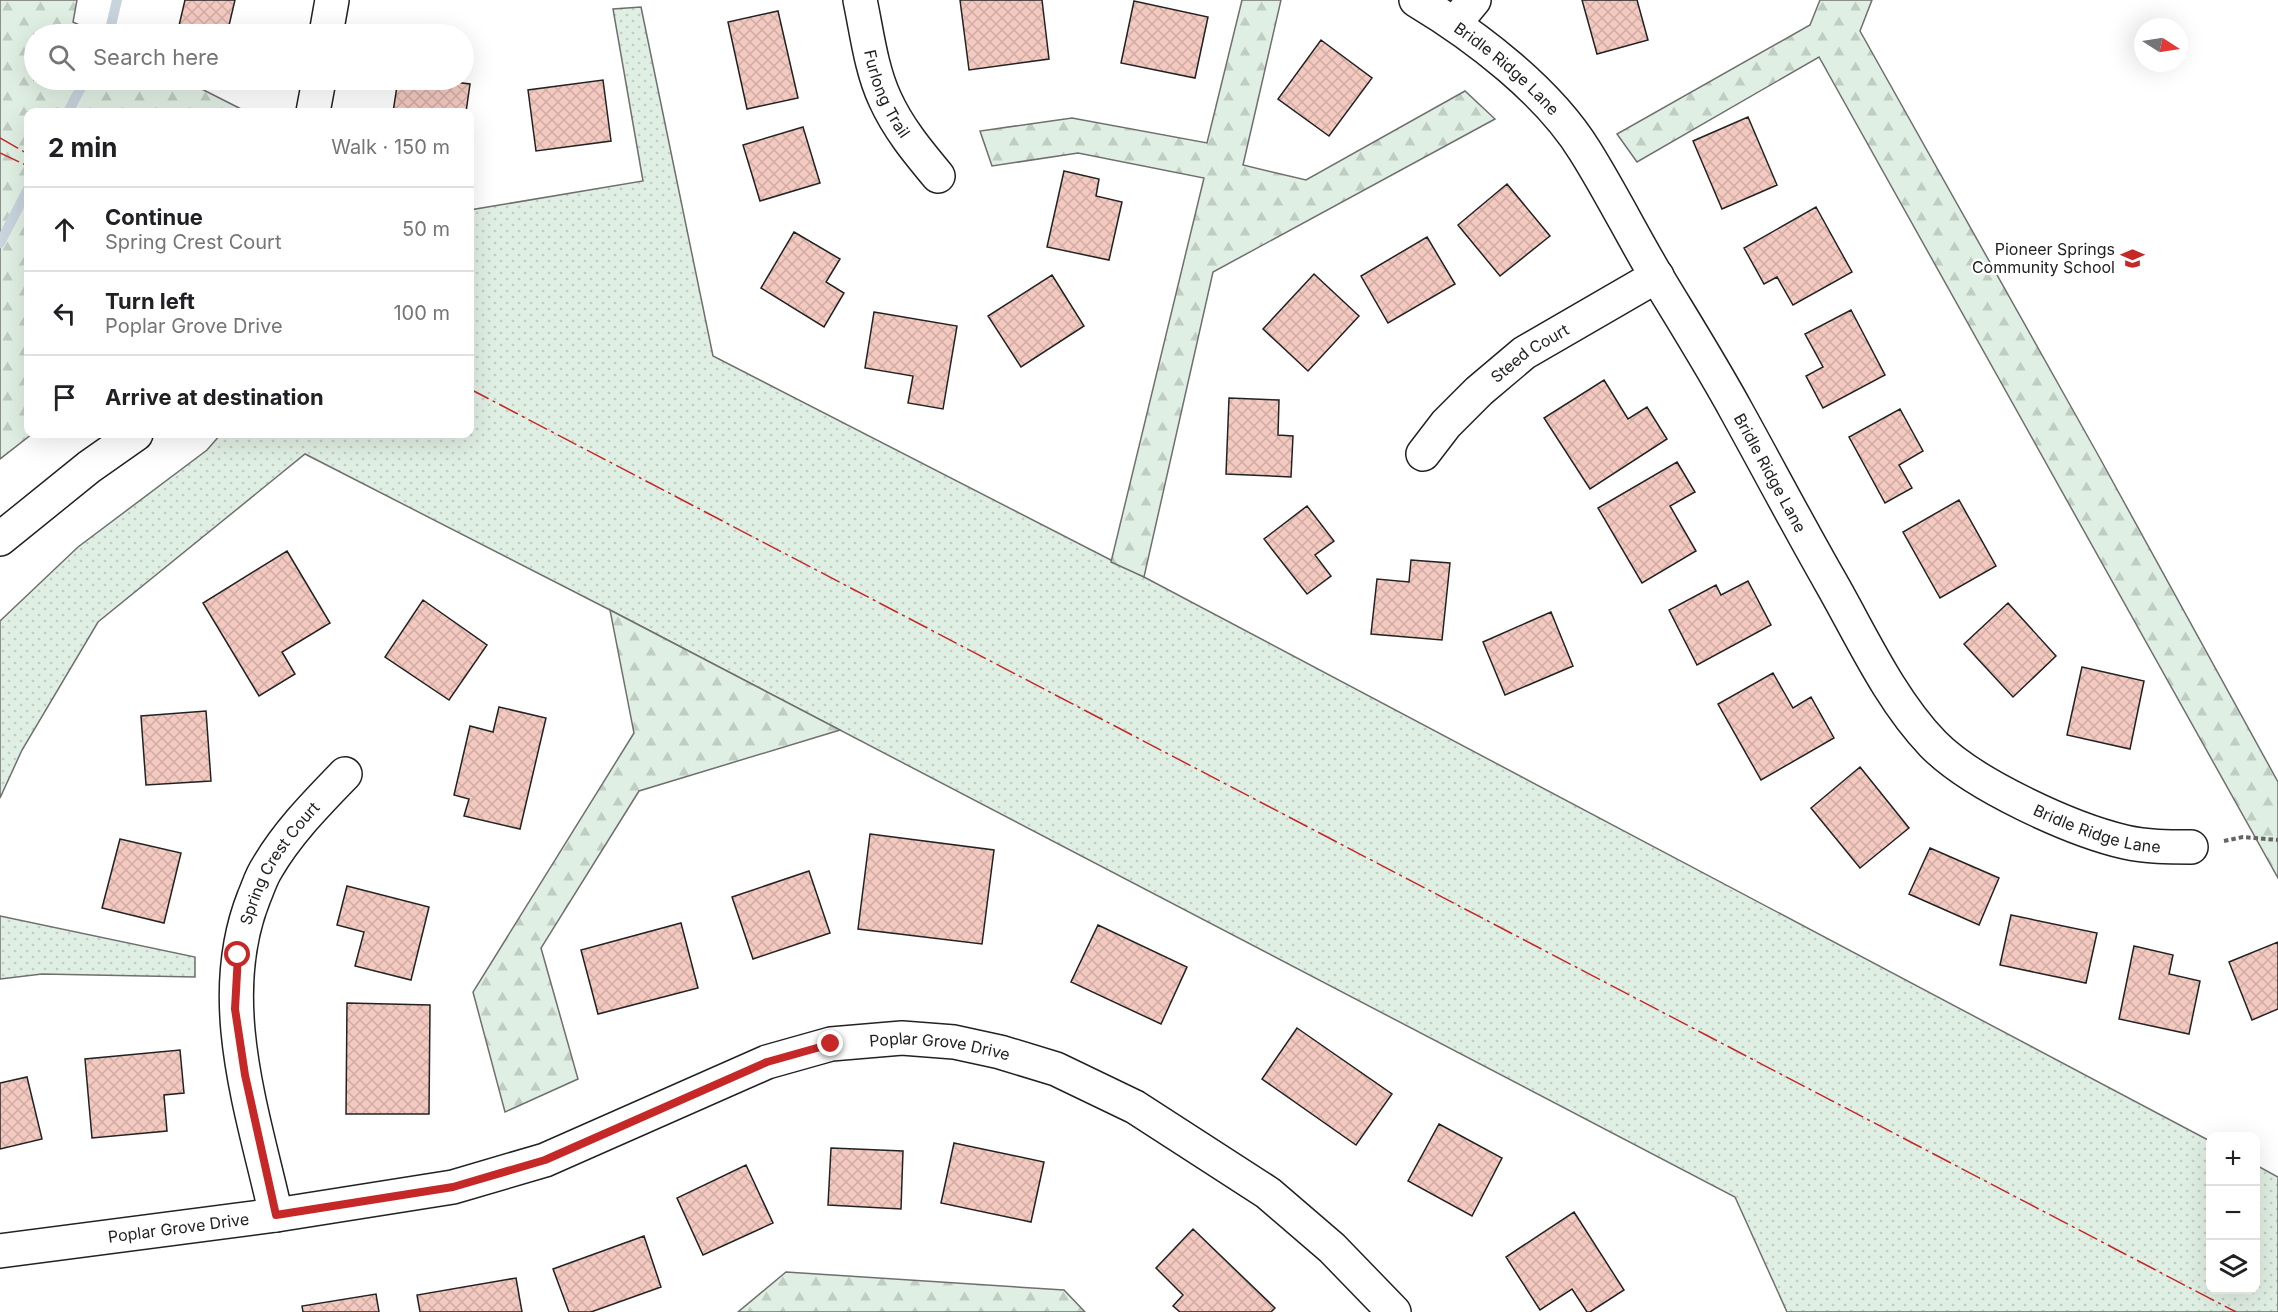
<!DOCTYPE html>
<html lang="en">
<head>
<meta charset="utf-8">
<style>
	:root { --surface:#fff; --page:#f2f2f2; --text:#202124; --muted:#757577; --line:#e0e0e0 }
	body { margin:0; font-family:Inter,sans-serif; background:var(--page); color:var(--text) }
	.controls { position:absolute; right:18px; bottom:18px; display:grid; overflow:hidden; border-radius:12px; box-shadow:0 6px 24px #0002 }
	.controls button { width:54px; height:54px; display:grid; place-items:center; padding:0; border:0; border-bottom:2px solid var(--line); background:var(--surface); color:var(--text); font:30px sans-serif }
	.compass { position:absolute; left:2134px; top:18px; width:54px; height:54px; border-radius:50%; background:var(--surface); box-shadow:0 6px 24px #0002; rotate:102deg }
	.stop { position:absolute; width:18px; height:18px; margin:-14px; border:4px solid #c62828; border-radius:50%; background:#fff }
	.stop.end { background:#c62828; border-color:#fff; box-shadow:0 2px 6px #0008 }
	.list { margin:0; padding:0; list-style:none }
	h2 { display:flex; justify-content:space-between; align-items:center; height:78px; margin:0; padding:0 24px; font-size:26px }
	h2 small { font-size:20px; font-weight:400; color:var(--muted) }
	.list li { display:grid; grid-template-columns:39px 1fr auto; gap:18px; align-items:center; box-sizing:border-box; height:84px; padding:0 24px; border-top:2px solid var(--line) }
	.list b { display:block; font-size:22px; white-space:nowrap }
	.list p { margin:0; font-size:20px; white-space:nowrap; color:var(--muted) }
	.list em { font-size:20px; font-style:normal; color:var(--muted) }
	.icon { flex:none; width:33px; height:33px; fill:none; stroke:currentColor; stroke-width:2; stroke-linecap:round; stroke-linejoin:round }
	.map { position:relative; flex:none; width:2278px; height:1312px; overflow:hidden }
	.search { position:absolute; background:var(--surface); box-shadow:0 6px 24px #0002; left:24px; top:24px; width:450px; height:66px; display:flex; align-items:center; gap:15px; box-sizing:border-box; padding:0 21px; border-radius:33px; color:var(--muted); font-size:22px }
	.panel { position:absolute; background:var(--surface); box-shadow:0 6px 24px #0002; left:24px; top:108px; width:450px; height:330px; border-radius:12px }
	.map>svg:first-child { display:block }
</style>
</head>
<body>
<div class="map">
<svg width="2278" height="1312" viewBox="0 0 2278 1312">
	<defs>
		<pattern id="grass-dots" width="8" height="8" patternUnits="userSpaceOnUse" patternTransform="scale(1.5)"><rect width="8" height="8" fill="#e0efe3"/><path d="M2 2h.1M6 6h.1" fill="none" stroke="#c0cdc2" stroke-width="1.8" stroke-linecap="round"/></pattern>
		<pattern id="forest-firs" width="22" height="20" patternUnits="userSpaceOnUse" patternTransform="scale(1.5)"><rect width="22" height="20" fill="#e0efe3"/><path d="M5 1l3.5 6h-7zM16 11l3.5 6h-7z" fill="#c0cdc2"/></pattern>
		<pattern id="building-cross-hatch" width="8" height="8" patternUnits="userSpaceOnUse" patternTransform="scale(1.5)"><rect width="8" height="8" fill="#f3c9c0"/><path d="M0 0l8 8M0 8l8-8" fill="none" stroke="#d0aca5"/></pattern>
	</defs>
	<rect width="100%" height="100%" fill="#fff"/>
	<!-- grass -->
	<path fill="url(#grass-dots)" stroke="#6f6f6f" stroke-width="1.5" d="M 641,7 L 713,356 L 1144,577 L 2210,1141 L 2210,1290 L 2256,1290 L 2256,1165 L 2278,1177 L 2278,1312 L 1787,1312 L 1735,1197 L 610,610 L 305,454 L 98,622 L 22,750 L 0,798 L 0,621 L 78,547 L 207,450 L 221,434 L 470,434 L 470,210 L 643,181 L 613,9 Z
		M 0,916 L 195,957 L 195,977 L 42,974 L 0,979 Z"/>
	<!-- forest -->
	<path fill="url(#forest-firs)" stroke="#6f6f6f" stroke-width="1.5" d="M 0,0 L 77,0 L 73,22 L 98,34 L 34,34 L 34,80 L 184,80 L 247,112 L 28,112 L 28,434 L 32,434 L 0,459 Z
		M 1242,0 L 1281,0 L 1243,165 L 1306,180 L 1465,91 L 1495,119 L 1213,272 L 1144,577 L 1111,562 L 1204,178 L 1078,153 L 992,166 L 980,131 L 1072,118 L 1207,143 Z
		M 1820,0 L 1872,0 L 1860,31 L 2097,453 L 2278,782 L 2278,878 L 1819,57 L 1637,162 L 1617,134 L 1810,25 Z
		M 610,610 L 840,730 L 639,791 L 541,948 L 578,1079 L 505,1112 L 473,992 L 634,733 Z
		M 786,1272 L 1064,1290 L 1085,1312 L 738,1312 Z"/>
	<g fill="none" stroke-linecap="round" stroke-linejoin="round">
		<!-- stream -->
		<path stroke="#c7d3dd" stroke-width="10" d="M 109,34 L 117,0
			M 68,112 L 85,80
			M 0,243 L 28,189"/>
	</g>
	<!-- building -->
	<path fill="url(#building-cross-hatch)" stroke="#222" stroke-width="1.5" d="M 185,0 L 235,0 L 227,34 L 177,34 Z
		M 960,0 L 1042,0 L 1049,59 L 969,70 Z
		M 1582,0 L 1637,0 L 1648,40 L 1597,54 Z
		M 1134,1 L 1208,17 L 1195,78 L 1121,63 Z
		M 778,11 L 798,98 L 747,109 L 728,22 Z
		M 1321,40 L 1372,78 L 1329,136 L 1278,99 Z
		M 398,80 L 437,80 L 470,84 L 466,112 L 393,112 Z
		M 603,80 L 611,141 L 536,151 L 528,90 Z
		M 1748,117 L 1777,185 L 1722,209 L 1693,141 Z
		M 803,127 L 820,183 L 760,201 L 743,145 Z
		M 1064,171 L 1099,179 L 1096,196 L 1122,202 L 1109,260 L 1047,247 Z
		M 1507,184 L 1550,236 L 1500,276 L 1458,225 Z
		M 1816,207 L 1852,272 L 1793,305 L 1777,277 L 1764,284 L 1744,248 Z
		M 794,232 L 840,259 L 826,282 L 844,293 L 824,327 L 761,288 Z
		M 1427,237 L 1455,284 L 1388,323 L 1361,276 Z
		M 1314,274 L 1359,316 L 1308,371 L 1263,329 Z
		M 1052,275 L 1084,326 L 1021,367 L 988,316 Z
		M 1851,310 L 1885,375 L 1823,408 L 1806,376 L 1823,367 L 1805,334 Z
		M 874,312 L 957,326 L 943,409 L 908,403 L 913,376 L 865,368 Z
		M 1604,380 L 1628,419 L 1647,407 L 1667,439 L 1590,489 L 1544,418 Z
		M 1229,398 L 1279,400 L 1278,435 L 1293,436 L 1291,477 L 1226,474 Z
		M 1900,409 L 1923,451 L 1899,465 L 1912,488 L 1885,503 L 1849,437 Z
		M 1677,462 L 1695,492 L 1670,506 L 1696,551 L 1642,583 L 1598,508 Z
		M 1959,500 L 1996,566 L 1940,598 L 1903,532 Z
		M 1307,506 L 1334,541 L 1315,555 L 1331,576 L 1307,594 L 1264,539 Z
		M 287,551 L 330,623 L 282,652 L 295,674 L 259,696 L 203,603 Z
		M 1411,560 L 1450,563 L 1442,640 L 1371,634 L 1377,579 L 1409,582 Z
		M 1748,581 L 1771,625 L 1697,665 L 1669,610 L 1716,585 L 1721,595 Z
		M 423,600 L 487,645 L 449,700 L 385,657 Z
		M 2008,603 L 2056,656 L 2013,697 L 1964,644 Z
		M 1551,612 L 1573,666 L 1505,695 L 1483,642 Z
		M 2082,667 L 2144,681 L 2130,749 L 2067,735 Z
		M 1773,673 L 1793,708 L 1811,697 L 1834,738 L 1761,780 L 1718,704 Z
		M 499,707 L 546,718 L 520,829 L 464,816 L 469,799 L 454,795 L 470,726 L 493,732 Z
		M 206,711 L 211,781 L 146,785 L 141,716 Z
		M 1860,767 L 1909,828 L 1860,868 L 1811,808 Z
		M 870,834 L 994,850 L 982,944 L 858,929 Z
		M 120,839 L 181,853 L 164,923 L 102,908 Z
		M 1930,848 L 1999,878 L 1979,925 L 1909,894 Z
		M 809,871 L 830,933 L 753,959 L 732,897 Z
		M 347,886 L 429,907 L 411,980 L 355,966 L 364,932 L 337,925 Z
		M 2011,915 L 2097,933 L 2086,983 L 2000,965 Z
		M 681,923 L 698,988 L 598,1014 L 581,950 Z
		M 1098,925 L 1187,967 L 1161,1024 L 1071,982 Z
		M 2278,942 L 2278,1009 L 2252,1020 L 2229,962 Z
		M 2134,946 L 2173,955 L 2169,974 L 2200,981 L 2189,1034 L 2119,1019 Z
		M 347,1003 L 430,1005 L 429,1114 L 346,1114 Z
		M 1297,1028 L 1392,1094 L 1356,1145 L 1262,1079 Z
		M 180,1050 L 184,1093 L 164,1095 L 167,1131 L 92,1138 L 85,1059 Z
		M 27,1077 L 42,1139 L 0,1149 L 0,1083 Z
		M 1439,1124 L 1502,1158 L 1472,1216 L 1408,1181 Z
		M 954,1143 L 1044,1162 L 1031,1222 L 941,1203 Z
		M 831,1148 L 903,1151 L 901,1209 L 828,1205 Z
		M 746,1165 L 773,1223 L 703,1255 L 677,1198 Z
		M 1574,1212 L 1624,1290 L 1590,1312 L 1587,1312 L 1572,1289 L 1540,1310 L 1506,1257 Z
		M 1193,1229 L 1275,1308 L 1271,1312 L 1180,1312 L 1173,1306 L 1183,1295 L 1156,1268 Z
		M 644,1236 L 661,1287 L 591,1312 L 569,1312 L 553,1269 Z
		M 516,1278 L 522,1312 L 420,1312 L 417,1295 Z
		M 376,1294 L 379,1312 L 303,1312 L 302,1306 Z"/>
	<g fill="none" stroke-linecap="round" stroke-linejoin="round">
		<defs>
			<g id="minor">
				<path id="s1" d="M 860,0 C 867,33 871,69 885,99 C 898,128 918,152 938,176"/>
				<path id="s2" d="M 1416,0 C 1476,36 1548,91 1585,151 C 1612,194 1634,239 1660,282 C 1686,325 1713,368 1737,412 C 1768,468 1798,525 1830,581 C 1861,635 1889,698 1933,744 C 1972,784 2070,829 2125,842 C 2147,847 2168,847 2191,847"/>
				<path d="M 1455,23 L 1474,0"/>
				<path d="M 326,34 L 332,0"/>
				<path d="M 313,112 L 319,80"/>
				<path id="s3" d="M 1423,454 L 1446,424 L 1479,391 L 1524,353 L 1657,276"/>
				<path d="M 0,539 L 89,467 L 136,434"/>
				<path id="s4" d="M 276,1215 C 253,1112 213,1000 254,897 C 258,888 261,877 267,868 C 288,832 317,803 345,774"/>
				<path id="s5" d="M 0,1251 L 276,1215 L 453,1187 L 545,1160 L 767,1062 L 831,1044 L 902,1038 L 954,1042 L 1000,1052 L 1056,1069 L 1135,1107 L 1268,1193 L 1332,1248 L 1394,1312"/>
			</g>
		</defs>
		<!-- minor casing -->
		<use href="#minor" stroke="#222" stroke-width="36"/>
		<!-- path -->
		<path stroke="#646464" stroke-width="4" stroke-dasharray="4.5 3" stroke-linecap="butt" d="M 2224,841 L 2243,837 L 2278,840"/>
		<!-- minor -->
		<use href="#minor" stroke="#fff" stroke-width="33"/>
		<!-- power -->
		<path stroke="#c62828" stroke-width="1.5" stroke-dasharray="21 4.5 3 4.5" stroke-linecap="butt" d="M 0,138 L 28,154
			M 0,153 L 28,166
			M 470,389 L 2236,1312"/>
	</g>
	<g fill="none" stroke-linecap="round" stroke-linejoin="round">
		<!-- route -->
		<path stroke="#c62828" stroke-width="8" d="M 238,955 L 235,1009 L 245,1075 L 276,1215 L 453,1187 L 545,1160 L 767,1062 L 831,1044"/>
	</g>
	<!-- icons -->
	<defs>
		<symbol id="school-bare" viewBox="-9 -9 18 18"><path d="M0-5L7-2L0 1L-7-2ZM-4 1L0 2.5L4 1V4Q0 6-4 4Z" fill="#c62828" stroke="#fff" stroke-width="2.5" paint-order="stroke"/></symbol>
	</defs>
	<g fill-rule="evenodd">
		<use href="#school-bare" x="2116" y="242" width="33" height="33"/>
	</g>
	<g text-anchor="middle" stroke-width="4.5" stroke-linejoin="round" paint-order="stroke">
		<!-- street labels -->
		<g font-size="16" fill="#222" stroke="#fff">
			<text dy="6" stroke="none"><textPath href="#s2" startOffset="114">Bridle Ridge Lane</textPath></text>
			<text dy="6" stroke="none"><textPath href="#s1" startOffset="98">Furlong Trail</textPath></text>
			<text dy="6" stroke="none"><textPath href="#s3" startOffset="148">Steed Court</textPath></text>
			<text dy="6" stroke="none"><textPath href="#s2" startOffset="600">Bridle Ridge Lane</textPath></text>
			<text dy="6" stroke="none"><textPath href="#s2" startOffset="1104">Bridle Ridge Lane</textPath></text>
			<text dy="6" stroke="none"><textPath href="#s4" startOffset="366">Spring Crest Court</textPath></text>
			<text dy="6" stroke="none"><textPath href="#s5" startOffset="972">Poplar Grove Drive</textPath></text>
			<text dy="6" stroke="none"><textPath href="#s5" startOffset="180">Poplar Grove Drive</textPath></text>
		</g>
		<!-- poi labels -->
		<g font-size="16" fill="#222" stroke="#fff" text-anchor="end">
			<text x="2115" y="255">Pioneer Springs<tspan x="2115" dy="18">Community School</tspan></text>
		</g>
	</g>
</svg>
<div class="controls">
<button>+</button>
<button>−</button>
<button><svg class="icon" aria-label="layers" viewBox="0 0 24 24"><path d="M12 4l9 5-9 5-9-5zM3 14l9 5 9-5"/></svg></button>
</div>
<svg class="compass" viewBox="-18 -18 36 36"><path d="M0-13l5 13h-10z" fill="#e53935"/><path d="M0 13l5-13h-10z" fill="#757577"/></svg>
<div class="stop" style="left:238px;top:955px"></div>
<div class="stop end" style="left:831px;top:1044px"></div>
<div class="search"><svg class="icon" aria-label="search" viewBox="0 0 24 24"><circle cx="10" cy="10" r="6"/><path d="M15 15l6 6"/></svg>Search here</div>
<section class="panel">
<h2>2 min<small>Walk · 150 m</small></h2>
<ul class="list">
<li><svg class="icon" aria-label="ahead" viewBox="0 0 24 24"><path d="M12 20V5M6 11l6-6 6 6"/></svg><div><b>Continue</b><p>Spring Crest Court</p></div><em>50 m</em></li>
<li><svg class="icon" aria-label="left" viewBox="0 0 24 24"><path d="M17 20v-9H6M10 6l-5 5 5 5"/></svg><div><b>Turn left</b><p>Poplar Grove Drive</p></div><em>100 m</em></li>
<li><svg class="icon" aria-label="arrive" viewBox="0 0 24 24"><path d="M6 21V4h12l-3 4 3 4H6"/></svg><div><b>Arrive at destination</b></div></li>
</ul>
</section>
</div>
</body>
</html>
